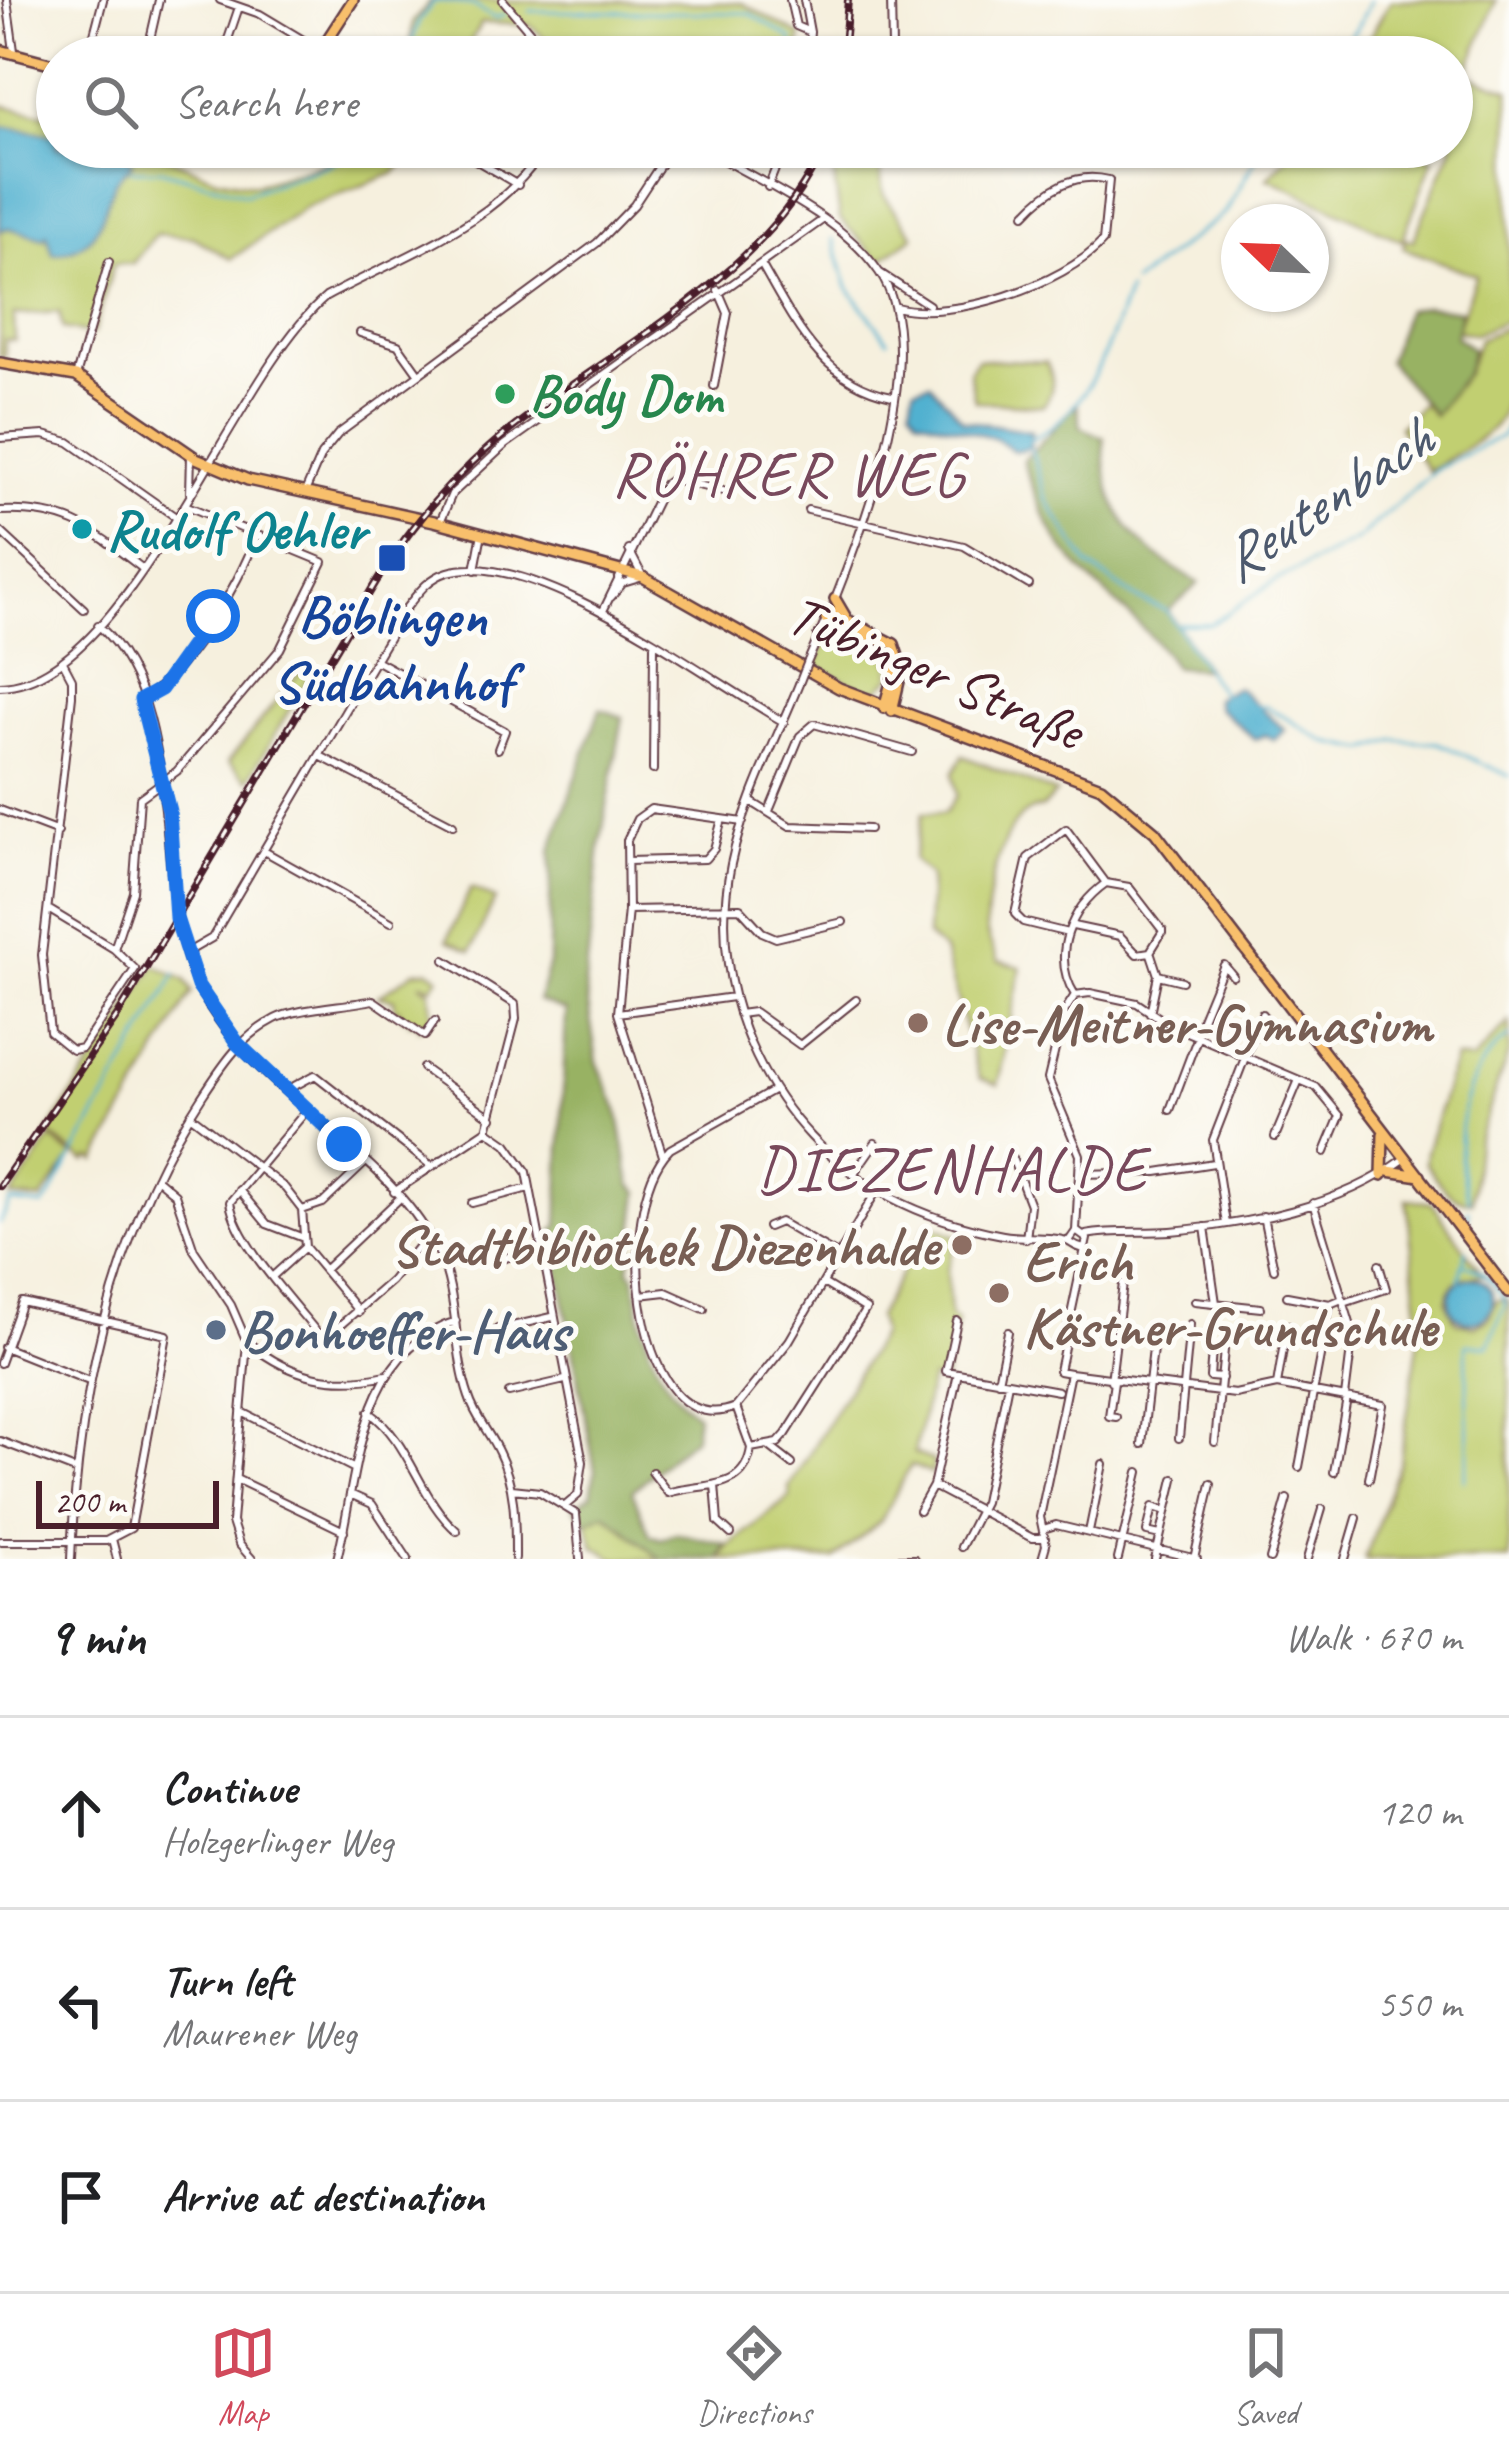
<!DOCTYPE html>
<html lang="en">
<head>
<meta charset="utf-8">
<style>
	:root { --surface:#fff; --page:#f2f2f2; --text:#202124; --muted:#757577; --line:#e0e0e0; --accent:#d1495b }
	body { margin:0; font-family:Caveat,sans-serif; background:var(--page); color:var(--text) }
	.compass { position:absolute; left:1221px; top:204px; width:108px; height:108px; border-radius:50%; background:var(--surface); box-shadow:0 3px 9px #0004; rotate:293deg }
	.scale { position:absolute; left:36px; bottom:30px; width:183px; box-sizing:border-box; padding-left:12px; border:6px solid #4a1f2b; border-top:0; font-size:33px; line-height:42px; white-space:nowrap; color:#4a1f2b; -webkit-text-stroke:9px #fdfcf7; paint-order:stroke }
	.stop { position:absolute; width:36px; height:36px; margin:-27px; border:9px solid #1a73e8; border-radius:50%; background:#fff }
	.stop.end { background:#1a73e8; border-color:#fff; box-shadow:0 3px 12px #0008 }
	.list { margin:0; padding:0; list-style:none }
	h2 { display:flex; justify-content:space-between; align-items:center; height:156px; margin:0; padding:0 48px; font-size:51px }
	h2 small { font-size:39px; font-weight:400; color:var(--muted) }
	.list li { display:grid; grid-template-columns:78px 1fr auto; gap:36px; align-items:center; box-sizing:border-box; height:192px; padding:0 48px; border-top:3px solid var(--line) }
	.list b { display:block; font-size:45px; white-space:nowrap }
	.list p { margin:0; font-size:39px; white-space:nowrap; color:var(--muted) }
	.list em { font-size:39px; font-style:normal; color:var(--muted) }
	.icon { flex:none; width:66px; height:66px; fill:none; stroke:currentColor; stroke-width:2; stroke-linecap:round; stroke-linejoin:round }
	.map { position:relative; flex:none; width:1509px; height:1559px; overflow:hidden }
	.search { position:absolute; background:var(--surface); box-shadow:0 3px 9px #0004; left:36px; right:36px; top:36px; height:132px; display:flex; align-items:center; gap:30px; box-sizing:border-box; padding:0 42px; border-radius:66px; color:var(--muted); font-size:45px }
	.sheet { height:732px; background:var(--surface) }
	nav { display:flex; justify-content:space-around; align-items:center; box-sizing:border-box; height:168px; border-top:3px solid var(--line); background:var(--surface); font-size:33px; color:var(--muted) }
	nav a { display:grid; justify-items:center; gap:6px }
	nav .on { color:var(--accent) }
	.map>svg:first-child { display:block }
</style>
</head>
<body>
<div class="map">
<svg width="1509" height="1559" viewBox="0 0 1509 1559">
	<rect width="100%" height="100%" fill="#fdfcf7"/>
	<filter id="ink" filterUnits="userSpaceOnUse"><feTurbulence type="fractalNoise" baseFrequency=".00833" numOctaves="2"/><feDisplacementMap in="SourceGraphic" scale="24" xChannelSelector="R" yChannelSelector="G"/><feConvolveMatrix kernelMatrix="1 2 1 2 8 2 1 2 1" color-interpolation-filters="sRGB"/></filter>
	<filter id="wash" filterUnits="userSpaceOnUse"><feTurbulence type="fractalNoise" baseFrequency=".004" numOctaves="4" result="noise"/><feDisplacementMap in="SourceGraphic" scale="48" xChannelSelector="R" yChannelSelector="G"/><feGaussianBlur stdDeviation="2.7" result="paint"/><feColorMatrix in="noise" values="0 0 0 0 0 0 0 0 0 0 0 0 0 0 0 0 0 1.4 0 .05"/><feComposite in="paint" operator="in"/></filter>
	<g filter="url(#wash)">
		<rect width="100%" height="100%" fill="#f6f0de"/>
		<!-- green -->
		<path fill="#c1cf71" stroke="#86774e" stroke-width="3" d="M 432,0 L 742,3 L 801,36 L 798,57 L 565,57 L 530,25 L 481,23 L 462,57 L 408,57 L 413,22 Z
			M 1391,0 L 1496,0 L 1452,110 L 1452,57 L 1358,57 Z
			M 1473,77 L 1509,89 L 1509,319 L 1475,334 L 1456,331 L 1476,275 L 1403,248 L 1406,239 L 1413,241 L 1452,147 L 1452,116 L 1466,79 Z
			M 0,105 L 57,117 L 57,147 L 143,147 L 216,178 L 255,185 L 329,162 L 353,147 L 417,147 L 395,173 L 306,207 L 231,259 L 193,237 L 156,234 L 132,264 L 114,263 L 93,334 L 63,329 L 59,312 L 14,315 L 15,340 L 5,340 L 5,357 L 0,357 Z
			M 836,147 L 877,147 L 883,194 L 914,236 L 880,261 L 840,219 L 832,162 Z
			M 1296,147 L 1405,147 L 1433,159 L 1402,241 L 1268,178 Z
			M 1509,326 C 1509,431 1509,421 1428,471 L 1399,427 L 1423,403 L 1433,415 L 1466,373 L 1479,339 Z
			M 977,359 L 1046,362 C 1055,379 1054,391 1043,406 L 975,401 L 969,371 Z
			M 839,633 C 868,636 892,644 891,677 L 873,694 L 816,666 L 827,638 Z
			M 300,671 L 308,678 L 248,780 L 228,762 Z
			M 963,756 L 1056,793 L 1042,808 C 1003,808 987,892 986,924 C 985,936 994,950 998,961 L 1021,967 L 998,1085 L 979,1078 L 944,951 L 927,936 L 930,876 L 913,860 L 923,813 L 945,813 L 957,795 L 953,773 Z
			M 471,888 L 495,899 L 471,951 L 447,940 Z
			M 155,965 L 185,980 L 192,992 L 96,1161 L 90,1157 L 86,1162 L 48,1133 Z
			M 429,970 L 439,977 L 432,987 L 420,983 L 430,991 L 432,1016 L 419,1028 L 419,1022 L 410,1023 L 412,1018 L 403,1018 L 399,1009 L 395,1012 L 394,999 L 379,996 L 415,971 Z
			M 1509,1022 L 1509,1051 L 1477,1142 L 1472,1202 C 1448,1201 1439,1181 1425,1163 L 1426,1152 L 1455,1058 L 1472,1061 Z
			M 51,1138 L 73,1156 L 41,1200 L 11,1197 Z
			M 1407,1199 L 1432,1203 L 1483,1275 C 1462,1278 1452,1278 1446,1301 L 1456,1322 L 1475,1326 L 1488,1319 L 1496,1301 L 1505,1298 L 1509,1305 L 1509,1559 L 1365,1559 L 1400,1461 L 1420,1332 Z
			M 928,1224 L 957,1236 L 947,1270 L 950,1316 L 957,1321 L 944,1380 L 931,1379 L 914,1453 L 934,1461 L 932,1474 L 911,1465 L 881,1521 L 834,1559 L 720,1559 L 728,1546 L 790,1497 L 789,1487 L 881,1334 L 877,1317 Z
			M 605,1513 L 661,1559 L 616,1559 L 594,1546 L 587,1522 Z"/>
		<!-- forest -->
		<path fill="#98b263" stroke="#716847" stroke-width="3" d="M 1426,306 L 1461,311 L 1456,337 L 1472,349 L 1466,373 L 1434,415 L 1388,361 L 1406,310 Z
			M 1077,404 L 1081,427 L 1104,438 C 1103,515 1134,546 1199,583 L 1168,611 L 1206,669 L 1174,667 C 1147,624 1108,600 1075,563 C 1049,535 1036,497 1023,461 Z
			M 600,709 L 623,717 L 600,845 L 585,984 L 597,1062 L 618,1110 L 631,1185 L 639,1192 L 629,1270 L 635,1276 C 640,1330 653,1380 697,1415 L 694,1437 L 632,1491 L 650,1535 L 661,1539 L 676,1533 L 726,1544 L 718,1559 L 661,1559 L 605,1513 L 587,1522 L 574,1507 L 591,1495 L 595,1471 L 552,1233 L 558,1226 L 566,1011 L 538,1001 L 549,963 L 551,850 Z"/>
		<!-- water -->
		<path fill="#51b1d0" stroke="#4e687e" stroke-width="3" d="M 0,126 L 57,135 L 57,147 L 118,148 L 133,162 C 128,172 119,173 114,184 C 100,220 99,249 53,254 L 47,234 L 44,238 L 8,228 L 0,231 Z
			M 930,383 L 963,420 L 1031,431 L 1030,448 L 1014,451 L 995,438 L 917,417 L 911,407 L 914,388 Z
			M 1237,687 L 1285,730 L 1274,740 L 1265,735 L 1255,739 L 1218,708 L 1215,699 Z
			M1449 1300a22 22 0 1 1 44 0a22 22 0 1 1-44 0Z"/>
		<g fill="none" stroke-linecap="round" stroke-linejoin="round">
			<!-- stream -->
			<path stroke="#51b1d0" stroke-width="3" d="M 434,1 L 473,5 L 494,18 L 505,15
				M 530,11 L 749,13 L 792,39 L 790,57
				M 407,57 L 419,21 L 434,2
				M 1333,57 L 1357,28 L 1370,0
				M 131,170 L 160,170 L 246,194 L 328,165 L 361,147
				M 833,239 L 848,288 L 888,340
				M 1133,283 L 1226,212 L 1262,147
				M 1030,439 C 1089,414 1108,346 1128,291
				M 1031,449 L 1046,499 L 1088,565 L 1136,598 L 1167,611 L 1224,697
				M 1180,624 L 1211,624 L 1277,580 L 1357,540 L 1436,469 L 1501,436 L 1509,424
				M 1255,707 L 1266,706 L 1326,742 L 1366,750 L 1395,740 L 1438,743 L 1509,776
				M 1469,1200 C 1450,1149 1459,1070 1509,1037
				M 1467,1222 L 1468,1210
				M 0,1223 L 10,1202 L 43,1206 L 49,1198 L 176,974
				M 1459,1281 L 1462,1265
				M 1464,1481 L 1469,1452 L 1466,1344 L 1488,1346 L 1505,1305 C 1500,1282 1480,1270 1463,1263 L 1466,1250"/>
		</g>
	</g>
	<g filter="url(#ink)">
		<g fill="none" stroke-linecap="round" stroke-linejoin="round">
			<defs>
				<path id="minor" d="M 7,0 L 14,51
					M 220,0 L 260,14 L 320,50
					M 503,0 L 551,57
					M 790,0 L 796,26 L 810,32
					M 804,0 L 810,32 L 808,57
					M 891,0 L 892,48
					M 88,57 L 103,0
					M 146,57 L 159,0
					M 222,57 L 239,7
					M 453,147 L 518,185
					M 700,147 C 758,181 840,215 879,272 C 932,348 866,521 835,599
					M 768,187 L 784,147
					M 761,264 C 794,321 821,382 892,396
					M 880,273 L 929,305
					M 896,307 C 952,322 1065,284 1103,241 L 1109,180 C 1075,171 1048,189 1025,214
					M 360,333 L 398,345 L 418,373
					M 76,376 L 109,262
					M 714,386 L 728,313 L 718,290
					M 0,438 L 44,435 L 69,442 L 177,518
					M 305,492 L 321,455 L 338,434 L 597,243 L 634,205 L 672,147
					M 190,493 L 191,454
					M 808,510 L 964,546 L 1029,585
					M 0,511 C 68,508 91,529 143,569
					M 440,522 L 452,494 L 505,445 L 821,221
					M 0,531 L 84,609
					M 475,570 L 482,533
					M 611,597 L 623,583 L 643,577 L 629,550
					M 603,611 L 665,484 L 672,479 L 723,491
					M 98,625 C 188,705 150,888 198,986 C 250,1093 380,1142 436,1247 C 460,1293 452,1348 469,1397 C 475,1417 490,1433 499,1453 C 516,1487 515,1522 515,1559
					M 377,661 L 505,731 L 498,749
					M 808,661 L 827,617
					M 63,662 L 72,679 L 72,696 L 42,955 L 50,1032 L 72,1050 L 82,1048 L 135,969 L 114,949
					M 799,684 C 775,743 744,802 731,864 C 704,996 772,1134 890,1197 C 924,1215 965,1228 1003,1235 C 1022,1239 1049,1235 1067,1241 C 1072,1243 1075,1247 1081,1248
					M 0,686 C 128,683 232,376 326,297 C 405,254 495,226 546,147
					M 141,700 C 185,676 239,585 256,537
					M 320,756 L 453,825
					M 653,770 L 654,645
					M 750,801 L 790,826 L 869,829
					M 0,810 L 58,832
					M 769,811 L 800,736 L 814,724 L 912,752
					M 264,851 L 391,922
					M 628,861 L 705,859 L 714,849 L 722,819
					M 48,909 L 114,949 L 133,892 L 140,798 L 177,771 L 280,649 L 323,562 L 185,505
					M 628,910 L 740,908 L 762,932 L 776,938 L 843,922
					M 1073,926 L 1120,936 L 1137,954 L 1150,952
					M 1068,933 L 1023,922 L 1015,914 L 1028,858 L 1066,829 L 1106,883
					M 186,953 L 212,938 L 406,608 C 418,593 428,578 448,572 C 535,547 707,679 784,722
					M 1158,975 L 1182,981
					M 1075,995 C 1050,955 1071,908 1106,883 L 1129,887 L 1163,931 L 1150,952
					M 618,1013 L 733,997
					M 1150,1013 L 1158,975 L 1151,954
					M 739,1014 L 754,1012 L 800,1045 L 856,1000
					M 1195,1035 L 1224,965 L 1233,976
					M 423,1068 L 492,1118
					M 287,1090 L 315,1075 L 429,1164
					M 773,1091 L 670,1149 C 610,1210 637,1447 736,1407 L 789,1341 L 877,1190
					M 307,1110 L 230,1202 C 236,1244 297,1306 323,1340 L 391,1281 L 428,1234
					M 1170,1110 L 1198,1036
					M 190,1115 L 285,1188 L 302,1210 L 305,1247 L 359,1312
					M 487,1130 L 507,1144 L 527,1172 L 583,1462 L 578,1495 L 565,1506
					M 1275,1137 L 1299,1080
					M 1009,1150 L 1030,1205 L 1026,1239
					M 663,1156 L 618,1013 L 628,910 L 627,840 L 637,819 L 651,809 L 743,822
					M 854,1173 L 875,1143
					M 1082,1174 L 1157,1172 L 1214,1163
					M 156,1178 L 175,1194 L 194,1250 L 231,1305 L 247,1342 L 232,1522 L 239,1544 L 252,1559
					M 239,1190 L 267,1224 L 301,1237
					M 394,1192 L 487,1130 L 516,1019 L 515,1004 L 445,960
					M 472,1203 L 529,1188
					M 1313,1203 L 1353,1333 L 1345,1397
					M 302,1210 L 323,1203 L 364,1164
					M 1263,1216 L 1274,1269
					M 1226,1224 L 1213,1140 L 1262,1014 L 1270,1024
					M 768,1227 L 780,1222 L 839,1256
					M 1205,1227 L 1216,1303
					M 1076,1231 L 1080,1155 L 1048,1079 L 1064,1012 L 1075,995 L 1090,993 L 1137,1003 L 1170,1025 L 1316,1087 L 1340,1116 L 1325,1152
					M 1086,1235 C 1113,1230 1143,1233 1171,1231 C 1250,1224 1339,1207 1404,1159
					M 486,1263 L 540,1249
					M 324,1270 L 399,1199
					M 274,1275 L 305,1247
					M 640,1295 L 666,1292 L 704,1309
					M 1287,1296 L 1330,1304
					M 1195,1301 L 1261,1308
					M 1344,1303 L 1386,1289 L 1379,1265
					M 957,1321 L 946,1371 L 958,1373
					M 494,1330 L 552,1317
					M 250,1344 C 291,1377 334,1387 386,1375
					M 4,1347 L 89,1381
					M 0,1363 L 22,1302 L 167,1335 L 131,1528 L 106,1541 L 0,1541
					M 1070,1373 L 1235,1394 L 1277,1385 L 1383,1405 L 1369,1479
					M 998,1381 L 1008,1332
					M 1111,1381 L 1123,1283
					M 1114,1381 L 1109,1416 L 1116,1417
					M 1277,1385 L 1287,1325
					M 509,1393 L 565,1380
					M 369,1412 C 411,1442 419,1499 457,1531
					M 244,1413 L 353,1468
					M 1179,1438 L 1190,1324
					M 0,1441 L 75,1470
					M 1215,1442 C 1218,1412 1221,1381 1224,1350 L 1212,1349 L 1210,1377 L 1222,1378
					M 1142,1444 L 1154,1340
					M 769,1446 L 792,1464
					M 751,1448 L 778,1443 L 786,1434 L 866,1309 L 823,1283
					M 1299,1467 L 1330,1304 L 1342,1299
					M 652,1472 L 668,1493 C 702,1482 745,1493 751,1448 L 736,1407
					M 1334,1472 L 1347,1398
					M 236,1479 L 344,1531
					M 715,1485 L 718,1522 L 731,1534
					M 512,1489 L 540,1492 L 576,1514 L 580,1559
					M 350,1494 L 372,1504 L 408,1559
					M 919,1511 L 933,1486
					M 1043,1529 L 1056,1525 L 1197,1559
					M 1089,1532 L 1103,1464
					M 1160,1535 L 1147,1532 L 1153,1507 L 1166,1511
					M 1045,1538 L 1032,1538 L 933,1486 L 958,1373 L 1058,1391
					M 112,1539 L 117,1559
					M 961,1547 L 984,1502 L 1008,1383
					M 71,1559 C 77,1398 112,1234 201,1098 C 222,1066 240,1037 275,1019 C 296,1008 347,1006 373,1000 L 425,1036 L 435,1021
					M 337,1559 C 358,1477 357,1352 456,1321
					M 891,1559 L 915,1559
					M 1042,1559 L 1046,1545 L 1040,1517 L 1070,1373 L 1059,1371 L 1087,1239 L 1076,1231 L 1069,1241
					M 1118,1559 L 1139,1472
					M 1155,1559 L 1174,1479
					M 1194,1559 L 1211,1484
					M 1270,1559 L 1287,1499
					M 1307,1559 L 1322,1509
					M 1345,1559 L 1357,1518"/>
				<path id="major" d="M 0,50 L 57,65
					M 316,57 L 353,0
					M 0,363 L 76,376 L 196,458 L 248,480 L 434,521 L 643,577 L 839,688 L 1101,787 L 1155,832 L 1509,1293
					M 835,599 L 845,616
					M 830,611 L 894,644 L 902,669 L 892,711
					M 826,619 L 882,641
					M 819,636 L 848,627
					M 884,708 L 896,665
					M 1388,1171 L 1420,1176
					M 1382,1175 L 1383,1134"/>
			</defs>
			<!-- minor casing -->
			<use href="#minor" stroke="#643e46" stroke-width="10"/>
			<!-- major casing -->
			<use href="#major" stroke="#643e46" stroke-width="14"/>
			<!-- minor -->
			<use href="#minor" stroke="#fff" stroke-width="6"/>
			<!-- major -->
			<use href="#major" stroke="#f8bf6c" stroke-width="9"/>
			<defs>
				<path id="rail" d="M 843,57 L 848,0
					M 0,1186 L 118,1015 L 376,582 C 408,530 447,483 494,443 C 600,354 768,279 823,147"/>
			</defs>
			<!-- rail casing -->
			<use href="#rail" stroke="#4a1f2b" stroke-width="8"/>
			<!-- rail -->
			<use href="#rail" stroke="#fdfcf7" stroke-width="3" stroke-dasharray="9" stroke-linecap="butt"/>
			<defs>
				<path id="minor-bridge" d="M 799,684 L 808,661"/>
			</defs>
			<!-- minor-bridge casing -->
			<use href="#minor-bridge" stroke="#643e46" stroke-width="10" stroke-linecap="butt"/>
			<!-- minor-bridge -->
			<use href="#minor-bridge" stroke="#fff" stroke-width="6"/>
		</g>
	</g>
	<g fill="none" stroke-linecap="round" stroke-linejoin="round" filter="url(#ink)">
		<!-- route -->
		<path stroke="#1a73e8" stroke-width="15" d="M 213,616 L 161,689 L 141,700 L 169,811 L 176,918 L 198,986 L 238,1044 L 344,1144"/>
	</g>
	<!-- markers -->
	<circle fill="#2e9e5b" stroke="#fdfcf7" stroke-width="4.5" cx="505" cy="394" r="12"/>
	<circle fill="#0f9aa8" stroke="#fdfcf7" stroke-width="4.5" cx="82" cy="529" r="12"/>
	<rect fill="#1a4fb4" stroke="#fdfcf7" stroke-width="4.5" x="377" y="543" width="30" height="30" rx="6"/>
	<g fill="#8d6e63" stroke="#fdfcf7" stroke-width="4.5">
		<circle cx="918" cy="1023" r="12"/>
		<circle cx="962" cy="1245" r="12"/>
		<circle cx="999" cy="1293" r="12"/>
	</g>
	<circle fill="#5c6f8a" stroke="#fdfcf7" stroke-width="4.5" cx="216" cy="1330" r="12"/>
	<g text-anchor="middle" stroke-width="10" stroke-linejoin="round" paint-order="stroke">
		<!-- leisure labels -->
		<g font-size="57" font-weight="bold" fill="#27864d" stroke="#fdfcf7" text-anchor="start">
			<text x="529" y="414">Body Dom</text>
		</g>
		<!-- culture labels -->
		<g font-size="57" font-weight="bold" fill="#0d838f" stroke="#fdfcf7" text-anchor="start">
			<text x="106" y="549">Rudolf Oehler</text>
		</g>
		<!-- transit labels -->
		<g font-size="57" font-weight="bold" fill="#164399" stroke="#fdfcf7">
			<text x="392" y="635">Böblingen<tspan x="392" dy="66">Südbahnhof</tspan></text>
		</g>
		<!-- street labels -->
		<g font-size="57" fill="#4a1f2b" stroke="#fdfcf7">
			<text transform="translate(936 671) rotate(23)" y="20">Tübinger Straße</text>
		</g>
		<!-- education labels -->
		<g font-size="57" font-weight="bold" fill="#785e54" stroke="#fdfcf7" text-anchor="start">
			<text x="942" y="1043">Lise-Meitner-Gymnasium</text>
			<text x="938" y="1265" text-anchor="end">Stadtbibliothek Diezenhalde</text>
			<text x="1023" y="1280">Erich<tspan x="1023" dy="66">Kästner-Grundschule</tspan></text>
		</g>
		<!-- service labels -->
		<g font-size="57" font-weight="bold" fill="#4e5e75" stroke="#fdfcf7" text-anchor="start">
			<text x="240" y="1350">Bonhoeffer-Haus</text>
		</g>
		<!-- water labels -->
		<g font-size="60" font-style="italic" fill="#4d596d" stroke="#fdfcf7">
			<text transform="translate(1325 499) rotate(-34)" y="21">Reutenbach</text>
		</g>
		<!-- quarter labels -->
		<g font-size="63" letter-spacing="3" fill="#78495c" stroke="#fdfcf7">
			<text x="789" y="495">RÖHRER WEG</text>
			<text x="952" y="1190">DIEZENHALDE</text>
		</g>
	</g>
</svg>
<svg class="compass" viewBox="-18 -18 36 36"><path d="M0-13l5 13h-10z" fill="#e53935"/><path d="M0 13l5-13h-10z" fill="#757577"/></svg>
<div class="scale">200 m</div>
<div class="stop" style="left:213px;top:616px"></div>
<div class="stop end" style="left:344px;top:1144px"></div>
<div class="search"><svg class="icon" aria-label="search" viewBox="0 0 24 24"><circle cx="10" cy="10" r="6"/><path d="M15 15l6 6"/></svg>Search here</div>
</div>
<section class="sheet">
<h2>9 min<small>Walk · 670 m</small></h2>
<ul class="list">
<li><svg class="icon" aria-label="ahead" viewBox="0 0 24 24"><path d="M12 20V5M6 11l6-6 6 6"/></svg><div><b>Continue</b><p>Holzgerlinger Weg</p></div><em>120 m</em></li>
<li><svg class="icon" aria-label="left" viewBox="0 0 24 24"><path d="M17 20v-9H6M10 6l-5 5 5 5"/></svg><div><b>Turn left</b><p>Maurener Weg</p></div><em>550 m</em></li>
<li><svg class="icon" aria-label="arrive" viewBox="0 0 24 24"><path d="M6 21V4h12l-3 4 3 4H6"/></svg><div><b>Arrive at destination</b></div></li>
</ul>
</section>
<nav>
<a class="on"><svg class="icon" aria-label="map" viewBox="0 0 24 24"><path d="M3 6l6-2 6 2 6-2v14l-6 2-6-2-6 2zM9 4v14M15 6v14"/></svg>Map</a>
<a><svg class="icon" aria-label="directions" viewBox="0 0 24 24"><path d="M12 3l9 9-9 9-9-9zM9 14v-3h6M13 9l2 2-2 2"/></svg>Directions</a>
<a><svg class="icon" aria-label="saved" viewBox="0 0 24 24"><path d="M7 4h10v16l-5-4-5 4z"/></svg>Saved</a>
</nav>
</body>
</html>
